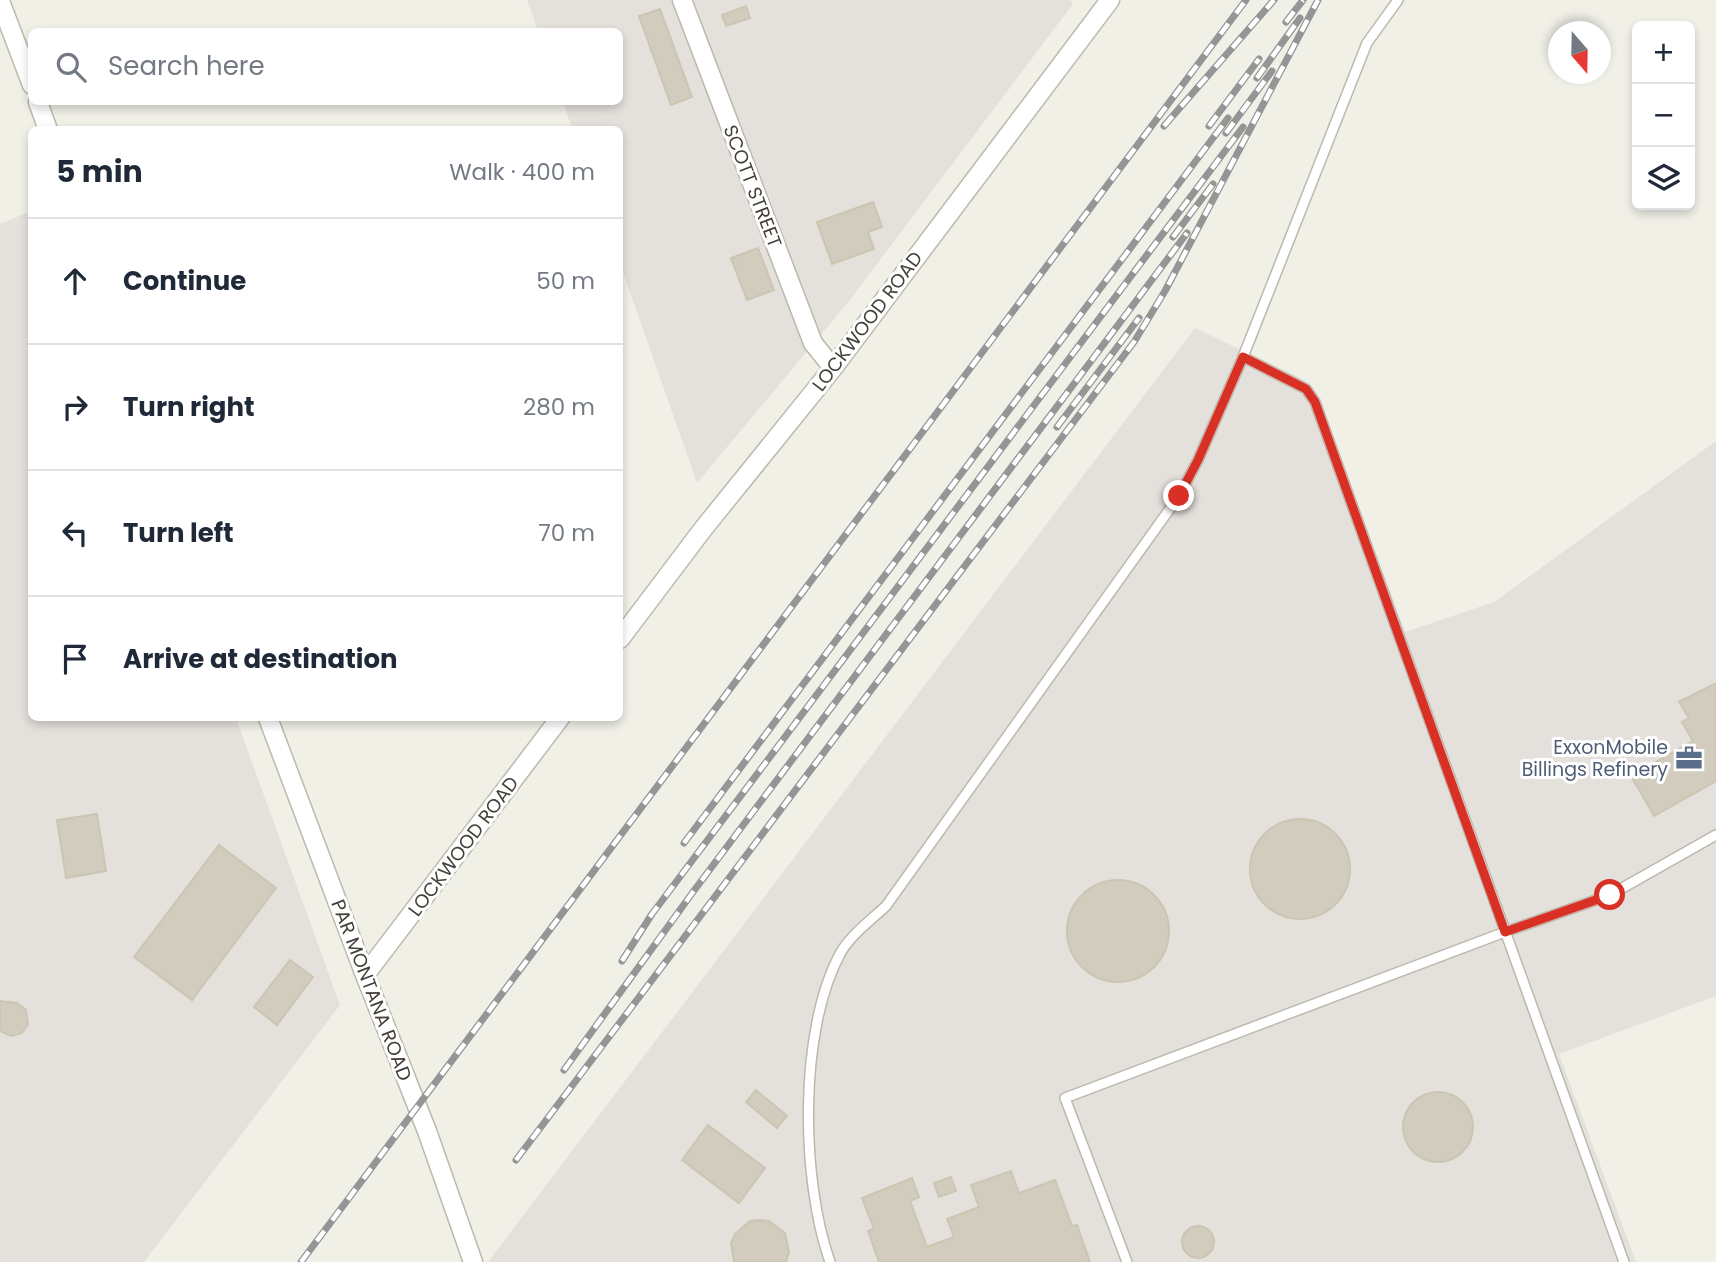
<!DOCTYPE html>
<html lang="en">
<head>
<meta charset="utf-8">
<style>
	:root { --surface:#fff; --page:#f2f2f3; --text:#1f2937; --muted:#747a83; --line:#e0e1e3 }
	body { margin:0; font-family:Poppins,sans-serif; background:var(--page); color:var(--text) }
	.controls { position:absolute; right:21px; top:21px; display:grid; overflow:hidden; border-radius:10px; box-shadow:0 4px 10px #0003 }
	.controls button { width:63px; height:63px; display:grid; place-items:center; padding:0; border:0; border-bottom:2px solid var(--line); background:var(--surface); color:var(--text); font:35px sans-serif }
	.compass { position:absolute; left:1548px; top:21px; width:63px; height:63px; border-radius:50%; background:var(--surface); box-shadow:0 4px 10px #0003; rotate:160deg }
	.stop { position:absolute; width:21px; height:21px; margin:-16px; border:5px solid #d93025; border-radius:50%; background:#fff }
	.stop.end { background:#d93025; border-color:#fff; box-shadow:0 2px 7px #0008 }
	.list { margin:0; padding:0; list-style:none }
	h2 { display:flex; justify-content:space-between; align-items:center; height:91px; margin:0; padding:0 28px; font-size:30px }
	h2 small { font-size:23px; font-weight:400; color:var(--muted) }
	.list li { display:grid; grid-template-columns:46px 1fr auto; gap:21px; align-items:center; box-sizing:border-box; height:126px; padding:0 28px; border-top:2px solid var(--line) }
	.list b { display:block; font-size:26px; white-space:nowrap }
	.list em { font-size:23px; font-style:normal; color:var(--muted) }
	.icon { flex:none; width:38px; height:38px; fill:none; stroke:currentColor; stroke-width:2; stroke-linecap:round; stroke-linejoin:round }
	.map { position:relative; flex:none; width:1716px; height:1262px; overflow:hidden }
	.search { position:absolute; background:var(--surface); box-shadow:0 4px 10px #0003; left:28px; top:28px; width:595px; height:77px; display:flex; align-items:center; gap:18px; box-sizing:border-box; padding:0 24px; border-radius:10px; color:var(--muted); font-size:26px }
	.panel { position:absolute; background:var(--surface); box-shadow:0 4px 10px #0003; left:28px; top:126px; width:595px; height:595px; border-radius:10px }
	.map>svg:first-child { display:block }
</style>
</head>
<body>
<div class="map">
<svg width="1716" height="1262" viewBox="0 0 1716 1262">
	<rect width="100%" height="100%" fill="#f1f0e7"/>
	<!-- industrial -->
	<path fill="#e4e1dc" d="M 527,0 L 1071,0 L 1073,4 L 849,301 L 697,483 L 620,264 L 620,130 L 572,129 L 563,102 L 620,102 L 620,32 L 538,31 Z
		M 31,211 L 32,718 L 236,718 L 340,1005 L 144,1262 L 0,1262 L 0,224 Z
		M 1195,328 L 1302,379 L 1316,392 L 1405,632 L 1494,602 L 1716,441 L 1716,996 L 1559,1054 L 1636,1262 L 488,1262 Z"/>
	<!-- building -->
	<path fill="#d1ccbe" stroke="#cbc5b2" stroke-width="2" d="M 746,6 L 750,18 L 726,26 L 722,15 Z
		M 660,9 L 692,97 L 671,105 L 639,16 Z
		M 873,202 L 882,227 L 868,232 L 874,249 L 832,264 L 817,222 Z
		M 758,248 L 774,290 L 747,300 L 731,258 Z
		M 1716,683 L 1716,781 L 1654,816 L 1631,776 L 1693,741 L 1682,722 L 1689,718 L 1679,702 Z
		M 97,814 L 106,871 L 66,878 L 57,820 Z
		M1250 869a50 50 0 1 1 100 0a50 50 0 1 1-100 0Z
		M 219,845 L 276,888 L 192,1000 L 134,957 Z
		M1067 931a51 51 0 1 1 102 0a51 51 0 1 1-102 0Z
		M 290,960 L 313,977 L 277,1025 L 254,1007 Z
		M 0,1001 L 17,1003 L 26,1010 L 28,1025 L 22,1033 L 11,1036 L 0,1031 Z
		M 756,1090 L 787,1116 L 777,1128 L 746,1102 Z
		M1403 1127a35 35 0 1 1 70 0a35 35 0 1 1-70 0Z
		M 708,1125 L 765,1168 L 739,1203 L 682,1160 Z
		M 1011,1171 L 1019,1193 L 1055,1180 L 1072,1226 L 1077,1225 L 1090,1262 L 879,1262 L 868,1231 L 874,1229 L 862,1198 L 912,1178 L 919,1197 L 910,1201 L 927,1247 L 954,1237 L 947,1219 L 979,1207 L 971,1185 Z
		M 951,1177 L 956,1191 L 939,1197 L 934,1183 Z
		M 760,1220 L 769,1221 L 785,1233 L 789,1252 L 786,1262 L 734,1262 L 731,1243 L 735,1234 L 750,1221 Z
		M1182 1242a16 16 0 1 1 32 0a16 16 0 1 1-32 0Z"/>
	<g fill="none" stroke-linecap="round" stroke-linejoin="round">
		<defs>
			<path id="service" d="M 1243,357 L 1306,389 L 1315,402 L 1624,1262
				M 830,1262 C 801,1180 798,1030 841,952 C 851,935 871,920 886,906 L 1179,496 L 1198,460 L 1243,357 L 1367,43 L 1398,0
				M 1127,1262 L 1065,1098 L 1505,932 L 1610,895 L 1716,835"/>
			<path id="minor" d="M 682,0 L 813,343 L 833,368
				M 0,1 L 32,85
				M 38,102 L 48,130
				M 620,639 L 703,529 L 833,368 L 1110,0
				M 268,718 L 365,975 L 427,1131 L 473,1262
				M 365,975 L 560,718"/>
		</defs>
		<!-- service casing -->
		<use href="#service" stroke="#bcb8ab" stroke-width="12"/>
		<!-- minor casing -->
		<use href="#minor" stroke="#bcb8ab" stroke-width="21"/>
		<!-- service -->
		<use href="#service" stroke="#fff" stroke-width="9"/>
		<!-- minor -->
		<use href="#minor" stroke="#fff" stroke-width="18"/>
		<defs>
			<path id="rail" d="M 1286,22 L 1303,0
				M 1257,78 L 1300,18
				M 1164,126 L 1274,0
				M 1209,126 L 1259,59
				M 1226,133 L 1272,71
				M 1173,237 L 1213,184
				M 1057,427 L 1139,318
				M 684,843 L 1228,118
				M 622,961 L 652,914 L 1243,127
				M 564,1070 L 693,892 L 1187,233
				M 516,1160 L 1134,342 L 1165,291 L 1318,0
				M 301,1262 L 1246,0"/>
		</defs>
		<!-- rail casing -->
		<use href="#rail" stroke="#959595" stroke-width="7"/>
		<!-- rail -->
		<use href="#rail" stroke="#fff" stroke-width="4.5" stroke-dasharray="13" stroke-linecap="butt"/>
	</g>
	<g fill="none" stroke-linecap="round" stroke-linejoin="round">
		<!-- route -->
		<path stroke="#d93025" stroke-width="9" d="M 1179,496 L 1198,460 L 1243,357 L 1306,389 L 1315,402 L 1505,932 L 1610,895"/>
	</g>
	<!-- icons -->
	<defs>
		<symbol id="office-bare" viewBox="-9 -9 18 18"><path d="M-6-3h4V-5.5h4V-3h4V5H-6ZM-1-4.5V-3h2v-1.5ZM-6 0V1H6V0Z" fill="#5c6f8a" stroke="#fff" stroke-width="2.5" paint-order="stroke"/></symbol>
	</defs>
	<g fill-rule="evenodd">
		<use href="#office-bare" x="1670" y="739" width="38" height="38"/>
	</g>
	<g text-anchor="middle" stroke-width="6" stroke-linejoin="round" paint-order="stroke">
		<!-- street labels -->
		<g font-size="19" fill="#444037" stroke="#fff">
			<text transform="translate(753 186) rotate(69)" y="7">SCOTT STREET</text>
			<text transform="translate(867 321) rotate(-53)" y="7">LOCKWOOD ROAD</text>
			<text transform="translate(463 846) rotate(-53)" y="7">LOCKWOOD ROAD</text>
			<text transform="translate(372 990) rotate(69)" y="7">PAR MONTANA ROAD</text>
		</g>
		<!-- service labels -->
		<g font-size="19" fill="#4e5e75" stroke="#fff" text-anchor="end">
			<text x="1668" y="754">ExxonMobile<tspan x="1668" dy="22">Billings Refinery</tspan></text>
		</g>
	</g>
</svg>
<div class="controls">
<button>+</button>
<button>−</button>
<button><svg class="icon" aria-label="layers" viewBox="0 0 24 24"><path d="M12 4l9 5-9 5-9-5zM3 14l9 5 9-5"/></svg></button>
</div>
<svg class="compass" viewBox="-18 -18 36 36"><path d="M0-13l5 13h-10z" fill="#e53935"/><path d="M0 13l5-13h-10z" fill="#747a83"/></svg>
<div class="stop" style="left:1610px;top:895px"></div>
<div class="stop end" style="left:1179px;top:496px"></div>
<div class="search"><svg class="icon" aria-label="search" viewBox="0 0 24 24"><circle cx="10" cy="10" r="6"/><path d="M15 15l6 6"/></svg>Search here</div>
<section class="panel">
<h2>5 min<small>Walk · 400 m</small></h2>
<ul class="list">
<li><svg class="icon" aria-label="ahead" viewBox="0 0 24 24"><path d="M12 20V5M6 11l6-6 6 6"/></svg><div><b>Continue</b></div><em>50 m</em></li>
<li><svg class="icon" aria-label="right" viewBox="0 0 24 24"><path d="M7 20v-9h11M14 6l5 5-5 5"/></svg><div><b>Turn right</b></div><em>280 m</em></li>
<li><svg class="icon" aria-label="left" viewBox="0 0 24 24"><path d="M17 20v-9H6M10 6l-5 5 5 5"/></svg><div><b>Turn left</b></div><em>70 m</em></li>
<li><svg class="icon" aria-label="arrive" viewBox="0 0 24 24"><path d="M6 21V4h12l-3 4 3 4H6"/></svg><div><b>Arrive at destination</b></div></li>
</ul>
</section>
</div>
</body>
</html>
